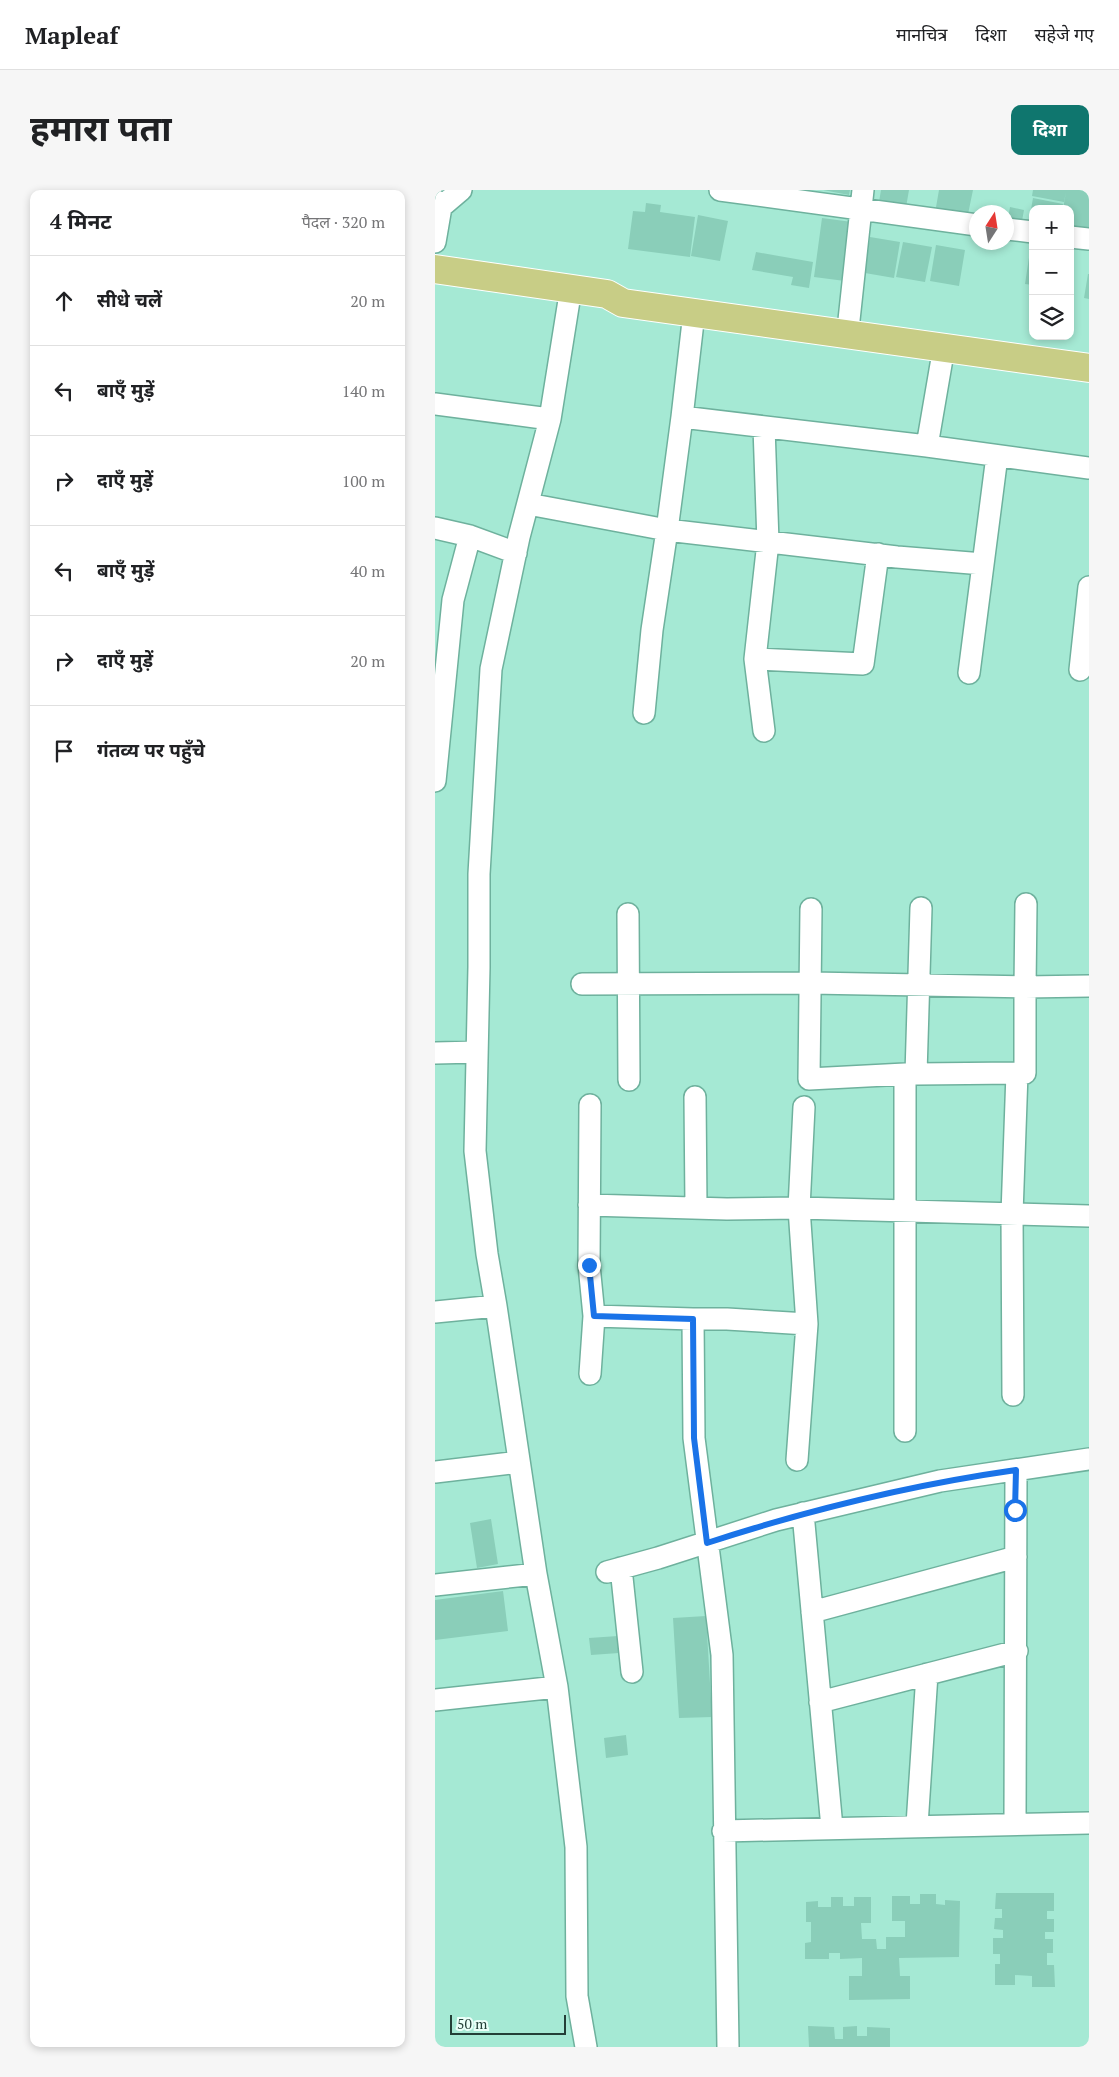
<!DOCTYPE html>
<html lang="hi">
<head>
<meta charset="utf-8">
<style>
	:root { --surface:#fff; --page:#f6f6f6; --text:#202124; --muted:#757577; --line:#e0e0e0; --accent:#0f766e }
	body { margin:0; font-family:"PT Serif","Noto Sans Devanagari",serif; background:var(--page); color:var(--text) }
	.controls { position:absolute; right:15px; top:15px; display:grid; overflow:hidden; border-radius:10px; box-shadow:0 2px 8px #0003 }
	.controls button { width:45px; height:45px; display:grid; place-items:center; padding:0; border:0; border-bottom:1px solid var(--line); background:var(--surface); color:var(--text); font:25px sans-serif }
	.compass { position:absolute; left:534px; top:15px; width:45px; height:45px; border-radius:50%; background:var(--surface); box-shadow:0 2px 8px #0003; rotate:12deg }
	.scale { position:absolute; left:15px; bottom:12px; width:116px; box-sizing:border-box; padding-left:5px; border:2px solid #233f37; border-top:0; font-size:14px; line-height:18px; white-space:nowrap; color:#233f37; -webkit-text-stroke:4px #ebfff8; paint-order:stroke }
	.stop { position:absolute; width:15px; height:15px; margin:-11px; border:4px solid #1a73e8; border-radius:50%; background:#fff }
	.stop.end { background:#1a73e8; border-color:#fff; box-shadow:0 1px 5px #0008 }
	.list { margin:0; padding:0; list-style:none }
	h2 { display:flex; justify-content:space-between; align-items:center; height:65px; margin:0; padding:0 20px; font-size:21px }
	h2 small { font-size:16px; font-weight:400; color:var(--muted) }
	.list li { display:grid; grid-template-columns:32px 1fr auto; gap:15px; align-items:center; box-sizing:border-box; height:90px; padding:0 20px; border-top:1px solid var(--line) }
	.list b { display:block; font-size:19px; white-space:nowrap }
	.list em { font-size:16px; font-style:normal; color:var(--muted) }
	.icon { flex:none; width:28px; height:28px; fill:none; stroke:currentColor; stroke-width:2; stroke-linecap:round; stroke-linejoin:round }
	.map { position:relative; flex:none; width:654px; height:1857px; overflow:hidden; border-radius:10px }
	header { display:flex; align-items:center; gap:30px; box-sizing:border-box; height:70px; padding:0 25px; background:var(--surface); border-bottom:1px solid var(--line) }
	header strong { font-size:24px }
	nav { display:flex; gap:28px; margin-inline-start:auto; font-size:18px }
	.intro { display:flex; align-items:center; justify-content:space-between; box-sizing:border-box; height:120px; padding:0 30px }
	h1 { margin:0; font-size:35px }
	.button { padding:12px 22px; border-radius:10px; background:var(--accent); color:#fff; font-size:18px; font-weight:700 }
	main { display:flex; gap:30px; padding:0 30px }
	aside { flex:1; background:var(--surface); border-radius:10px; box-shadow:0 2px 8px #0003 }
	.map>svg:first-child { display:block }
</style>
</head>
<body>
<header>
<strong>Mapleaf</strong>
<nav><a>मानचित्र</a><a>दिशा</a><a>सहेजे गए</a></nav>
</header>
<div class="intro"><h1>हमारा पता</h1><a class="button">दिशा</a></div>
<main>
<aside>
<h2>4 मिनट<small>पैदल · 320 m</small></h2>
<ul class="list">
<li><svg class="icon" aria-label="ahead" viewBox="0 0 24 24"><path d="M12 20V5M6 11l6-6 6 6"/></svg><div><b>सीधे चलें</b></div><em>20 m</em></li>
<li><svg class="icon" aria-label="left" viewBox="0 0 24 24"><path d="M17 20v-9H6M10 6l-5 5 5 5"/></svg><div><b>बाएँ मुड़ें</b></div><em>140 m</em></li>
<li><svg class="icon" aria-label="right" viewBox="0 0 24 24"><path d="M7 20v-9h11M14 6l5 5-5 5"/></svg><div><b>दाएँ मुड़ें</b></div><em>100 m</em></li>
<li><svg class="icon" aria-label="left" viewBox="0 0 24 24"><path d="M17 20v-9H6M10 6l-5 5 5 5"/></svg><div><b>बाएँ मुड़ें</b></div><em>40 m</em></li>
<li><svg class="icon" aria-label="right" viewBox="0 0 24 24"><path d="M7 20v-9h11M14 6l5 5-5 5"/></svg><div><b>दाएँ मुड़ें</b></div><em>20 m</em></li>
<li><svg class="icon" aria-label="arrive" viewBox="0 0 24 24"><path d="M6 21V4h12l-3 4 3 4H6"/></svg><div><b>गंतव्य पर पहुँचे</b></div></li>
</ul>
</aside>
<div class="map">
<svg width="654" height="1857" viewBox="0 0 654 1857">
	<rect width="100%" height="100%" fill="#a5e9d4"/>
	<!-- building -->
	<path fill="#8aceb9" d="M 388,0 L 415,0 L 414,5 Z
		M 446,0 L 474,0 L 470,23 L 443,18 Z
		M 504,0 L 538,0 L 532,29 L 500,23 Z
		M 598,0 L 654,0 L 654,43 L 635,40 L 635,19 L 628,19 L 631,2 L 629,12 L 597,6 Z
		M 598,8 L 628,14 L 627,19 L 598,19 L 598,32 L 594,31 Z
		M 211,13 L 226,15 L 225,22 L 260,27 L 255,67 L 193,59 L 198,21 L 210,22 Z
		M 575,17 L 589,20 L 587,31 L 573,28 Z
		M 263,25 L 293,31 L 285,71 L 256,66 Z
		M 387,28 L 417,32 L 410,91 L 379,87 Z
		M 435,47 L 465,52 L 459,88 L 430,83 Z
		M 468,52 L 497,57 L 490,92 L 461,87 Z
		M 501,55 L 530,60 L 524,96 L 495,91 Z
		M 595,61 L 598,62 L 598,95 L 590,94 Z
		M 321,62 L 378,72 L 374,98 L 356,95 L 358,87 L 317,80 Z
		M 653,84 L 654,84 L 654,109 L 649,108 Z
		M 56,1329 L 63,1374 L 42,1378 L 35,1333 Z
		M 68,1401 L 73,1441 L 0,1450 L 0,1410 Z
		M 271,1426 L 277,1527 L 244,1528 L 238,1428 Z
		M 183,1446 L 184,1463 L 156,1465 L 154,1448 Z
		M 191,1545 L 193,1565 L 171,1568 L 169,1548 Z
		M 561,1703 L 619,1703 L 619,1721 L 612,1721 L 612,1729 L 619,1729 L 619,1742 L 610,1742 L 610,1749 L 618,1749 L 618,1763 L 612,1763 L 612,1775 L 619,1775 L 620,1797 L 597,1797 L 597,1786 L 580,1785 L 580,1795 L 560,1795 L 560,1774 L 565,1774 L 565,1764 L 558,1764 L 558,1748 L 568,1748 L 568,1740 L 559,1739 L 560,1728 L 567,1728 L 567,1719 L 560,1719 Z
		M 485,1704 L 501,1704 L 501,1714 L 510,1715 L 510,1710 L 525,1711 L 524,1767 L 464,1768 L 465,1786 L 475,1786 L 475,1809 L 414,1810 L 414,1786 L 427,1786 L 427,1768 L 405,1769 L 405,1763 L 394,1763 L 394,1769 L 370,1769 L 370,1753 L 376,1752 L 376,1732 L 371,1732 L 371,1712 L 383,1711 L 383,1717 L 396,1717 L 396,1707 L 408,1707 L 408,1716 L 419,1716 L 419,1707 L 436,1707 L 436,1733 L 426,1733 L 427,1749 L 441,1749 L 442,1759 L 451,1759 L 451,1747 L 470,1747 L 470,1731 L 457,1731 L 457,1706 L 475,1706 L 475,1714 L 485,1714 Z
		M 373,1836 L 399,1837 L 400,1849 L 408,1849 L 408,1837 L 422,1836 L 422,1846 L 432,1846 L 432,1837 L 455,1838 L 455,1857 L 374,1857 Z"/>
	<g fill="none" stroke-linecap="round" stroke-linejoin="round">
		<defs>
			<path id="minor" d="M 285,0 L 542,35
				M 0,10 L 6,17 L 26,0
				M 572,39 L 598,42
				M 635,47 L 654,49
				M 0,52 L 6,17
				M 414,130 L 428,0
				M 509,157 L 492,256 L 654,278
				M 0,214 L 115,229 L 136,98
				M 247,227 L 259,123
				M 492,256 L 247,227 L 232,340 L 462,367 L 548,374
				M 93,314 L 232,340 L 217,440 L 209,523
				M 0,338 L 35,346 L 81,363
				M 320,469 L 333,352 L 329,237
				M 645,480 L 654,397
				M 534,483 L 562,266
				M 329,541 L 320,469 L 428,474 L 443,364
				M 0,591 L 18,410 L 35,346
				M 591,714 L 590,797 L 654,796
				M 376,719 L 374,889 L 470,884
				M 193,724 L 194,890
				M 147,794 L 370,793 L 376,793 L 590,797 L 590,883 L 481,884 L 486,718
				M 0,863 L 42,862
				M 260,907 L 261,1017
				M 155,915 L 154,1075 L 159,1126
				M 154,1015 L 292,1019 L 364,1018 L 369,917
				M 61,1116 L 52,1064 L 40,961 L 44,777 L 44,684 L 56,479 L 84,347 L 115,229
				M 0,1122 L 61,1116 L 101,1384 L 0,1395
				M 155,1184 L 159,1126 L 258,1129
				M 578,1205 L 577,1024 L 582,883
				M 470,1241 L 470,884 L 481,884
				M 362,1270 L 372,1134 L 364,1018 L 654,1026
				M 0,1282 L 84,1272
				M 368,1323 L 397,1638
				M 186,1378 L 197,1482
				M 172,1382 L 223,1368 L 341,1330 L 505,1291 L 654,1269
				M 101,1384 L 122,1497 L 141,1657 L 142,1806 L 151,1857
				M 377,1422 L 581,1367
				M 0,1510 L 122,1497
				M 385,1512 L 582,1461
				M 580,1634 L 581,1280
				M 482,1635 L 492,1484
				M 288,1641 L 654,1633
				M 293,1857 L 287,1465 L 259,1248 L 258,1129 L 292,1129 L 372,1134"/>
			<path id="major" d="M 0,79 L 172,104 L 188,113 L 654,178"/>
		</defs>
		<!-- minor casing -->
		<use href="#minor" stroke="#6eb19d" stroke-width="24"/>
		<!-- major casing -->
		<use href="#major" stroke="#fff" stroke-width="30"/>
		<!-- minor -->
		<use href="#minor" stroke="#fff" stroke-width="21"/>
		<!-- major -->
		<use href="#major" stroke="#c8cd86" stroke-width="28"/>
	</g>
	<g fill="none" stroke-linecap="round" stroke-linejoin="round">
		<!-- route -->
		<path stroke="#1a73e8" stroke-width="6" d="M 154,1075 L 159,1126 L 258,1129 L 259,1248 L 272,1353 C 373,1320 476,1295 581,1280 L 580,1320"/>
	</g>
</svg>
<div class="controls">
<button>+</button>
<button>−</button>
<button><svg class="icon" aria-label="layers" viewBox="0 0 24 24"><path d="M12 4l9 5-9 5-9-5zM3 14l9 5 9-5"/></svg></button>
</div>
<svg class="compass" viewBox="-18 -18 36 36"><path d="M0-13l5 13h-10z" fill="#e53935"/><path d="M0 13l5-13h-10z" fill="#757577"/></svg>
<div class="scale">50 m</div>
<div class="stop" style="left:580px;top:1320px"></div>
<div class="stop end" style="left:154px;top:1075px"></div>
</div>
</main>
</body>
</html>
